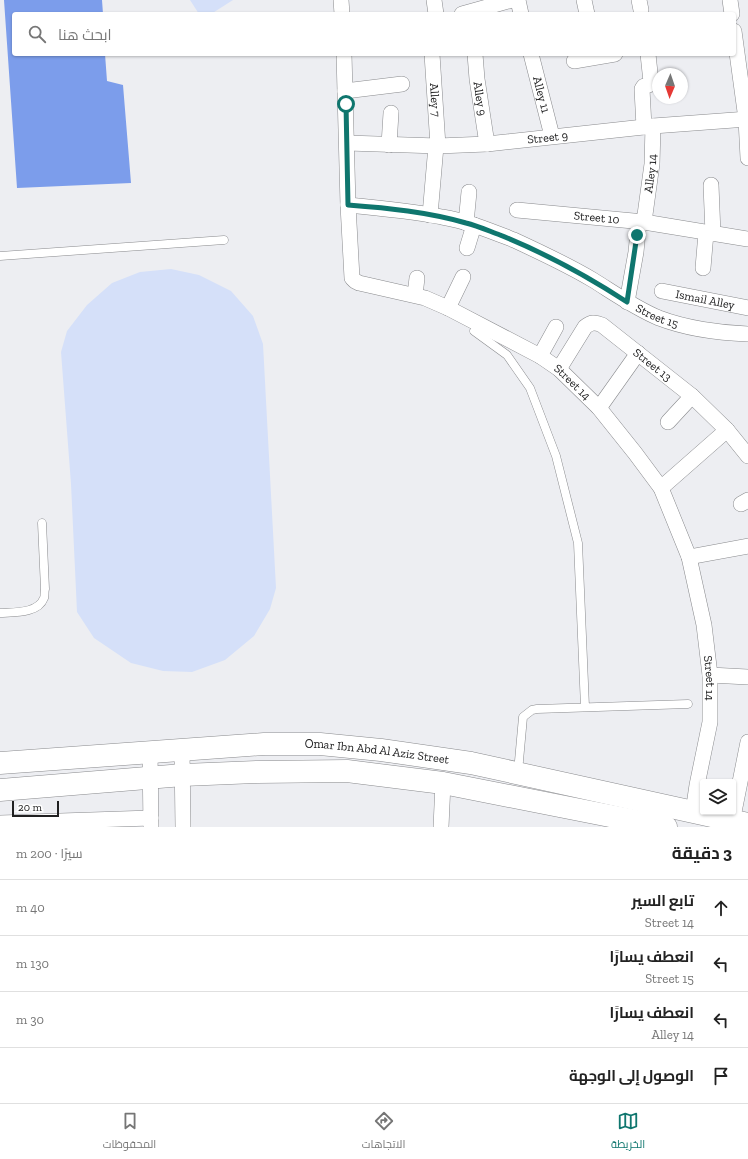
<!DOCTYPE html>
<html lang="ar">
<head>
<meta charset="utf-8">
<style>
	:root { --surface:#fff; --page:#f6f6f6; --text:#222; --muted:#767676; --line:#e0e0e0; --accent:#0f766e }
	body { margin:0; font-family:"Zilla Slab",Cairo,serif; background:var(--page); color:var(--text); direction:rtl }
	.controls { position:absolute; right:12px; bottom:12px; display:grid; overflow:hidden; border-radius:4px; box-shadow:0 1px 3px #0004 }
	.controls button { width:36px; height:36px; display:grid; place-items:center; padding:0; border:0; border-bottom:1px solid var(--line); background:var(--surface); color:var(--text); font:20px sans-serif }
	.compass { position:absolute; left:652px; top:68px; width:36px; height:36px; border-radius:50%; background:var(--surface); box-shadow:0 1px 3px #0004; rotate:182deg }
	.scale { position:absolute; left:12px; bottom:10px; width:47px; box-sizing:border-box; padding-left:4px; border:2px solid #202021; border-top:0; font-size:11px; line-height:14px; white-space:nowrap; color:#202021; -webkit-text-stroke:3px #fff; paint-order:stroke }
	.stop { position:absolute; width:12px; height:12px; margin:-9px; border:3px solid #0f766e; border-radius:50%; background:#fff }
	.stop.end { background:#0f766e; border-color:#fff; box-shadow:0 1px 4px #0008 }
	.list { margin:0; padding:0; list-style:none }
	h2 { display:flex; justify-content:space-between; align-items:center; height:52px; margin:0; padding:0 16px; font-size:17px }
	h2 small { font-size:13px; font-weight:400; color:var(--muted) }
	.list li { display:grid; grid-template-columns:26px 1fr auto; gap:12px; align-items:center; box-sizing:border-box; height:56px; padding:0 16px; border-top:1px solid var(--line) }
	.list b { display:block; font-size:15px; white-space:nowrap }
	.list p { margin:0; font-size:13px; white-space:nowrap; color:var(--muted) }
	.list em { font-size:13px; font-style:normal; color:var(--muted) }
	.icon { flex:none; width:22px; height:22px; fill:none; stroke:currentColor; stroke-width:2; stroke-linecap:round; stroke-linejoin:round }
	.map { position:relative; flex:none; width:748px; height:827px; overflow:hidden; direction:ltr }
	.search { position:absolute; background:var(--surface); box-shadow:0 1px 3px #0004; left:12px; right:12px; top:12px; height:44px; display:flex; align-items:center; gap:10px; box-sizing:border-box; padding:0 14px; border-radius:4px; color:var(--muted); font-size:15px }
	.sheet { height:276px; background:var(--surface) }
	nav { display:flex; justify-content:space-around; align-items:center; box-sizing:border-box; height:56px; border-top:1px solid var(--line); background:var(--surface); font-size:11px; color:var(--muted) }
	nav a { display:grid; justify-items:center; gap:2px }
	nav .on { color:var(--accent) }
	.map>svg:first-child { display:block }
</style>
</head>
<body>
<div class="map">
<svg width="748" height="827" viewBox="0 0 748 827">
	<rect width="100%" height="100%" fill="#edeef2"/>
	<!-- green -->
	<path fill="#d5e0f9" d="M 190,0 L 233,0 L 211,14 L 199,14 Z
		M 171,269 L 199,275 L 231,291 L 253,316 L 263,344 L 276,588 L 270,609 L 254,636 L 225,660 L 192,672 L 163,671 L 131,663 L 94,638 L 77,612 L 71,484 L 61,352 L 67,331 L 87,305 L 112,283 L 140,272 Z"/>
	<!-- water -->
	<path fill="#7c9deb" d="M 4,0 L 102,0 L 103,14 L 14,14 L 14,54 L 105,54 L 107,81 L 123,85 L 131,183 L 17,188 Z"/>
	<g fill="none" stroke-linecap="round" stroke-linejoin="round">
		<defs>
			<path id="service" d="M 0,256 L 224,240
				M 474,331 L 507,355 L 530,388 L 556,456 L 578,543 L 585,707
				M 0,613 C 13,612 38,614 44,598 C 45,596 44,592 45,589 L 42,523
				M 518,772 L 523,717 L 532,710 L 537,709 L 688,704"/>
			<g id="minor">
				<path d="M 341,0 L 342,14"/>
				<path d="M 434,0 L 436,14"/>
				<path d="M 518,0 L 521,14"/>
				<path d="M 584,0 L 587,14"/>
				<path d="M 639,0 L 641,10"/>
				<path d="M 730,0 L 732,14"/>
				<path d="M 462,14 L 512,0"/>
				<path d="M 734,31 L 746,119 L 748,158"/>
				<path id="s1" d="M 344,54 L 348,205 L 352,278 L 355,281 L 359,283 L 425,298 L 448,308 L 540,356 L 559,369 L 599,408 L 635,453 L 661,488 L 689,557 L 704,625 L 710,675 L 710,722 L 697,785 L 693,812"/>
				<path id="s2" d="M 432,54 L 438,146"/>
				<path id="s3" d="M 475,54 L 477,79 L 487,144"/>
				<path id="s4" d="M 531,54 L 552,136"/>
				<path d="M 574,61 L 615,54"/>
				<path d="M 345,91 L 402,84"/>
				<path d="M 644,127 L 642,89 L 644,86 L 649,85 L 651,82 L 648,54"/>
				<path id="s5" d="M 347,143 L 438,146 L 487,144 L 653,126 L 748,119"/>
				<path d="M 389,145 L 391,113"/>
				<path d="M 711,185 L 713,234"/>
				<path id="s6" d="M 348,205 C 380,208 411,211 442,217 C 467,221 491,231 514,240 C 540,252 568,265 593,280 C 614,293 635,308 659,318 C 685,328 720,333 748,334"/>
				<path id="s7" d="M 517,210 L 644,222 L 748,239"/>
				<path d="M 430,215 L 436,146"/>
				<path id="s8" d="M 644,222 L 652,164 L 653,126"/>
				<path d="M 466,223 L 469,192"/>
				<path d="M 467,248 L 474,225"/>
				<path d="M 703,268 L 706,233"/>
				<path id="s9" d="M 662,291 L 748,308"/>
				<path d="M 415,295 L 417,278"/>
				<path d="M 627,302 L 636,252 L 639,221"/>
				<path d="M 448,308 L 463,277"/>
				<path d="M 540,356 L 556,327"/>
				<path id="s10" d="M 559,369 L 585,327 C 591,322 595,322 602,325 L 692,396 L 727,430 L 748,456"/>
				<path d="M 599,408 L 638,353"/>
				<path d="M 668,422 L 692,396"/>
				<path d="M 661,488 L 727,430"/>
				<path d="M 741,504 L 748,500"/>
				<path d="M 689,557 L 748,546"/>
				<path d="M 710,675 L 748,677"/>
				<path d="M 182,750 L 183,827"/>
				<path d="M 150,752 L 151,827"/>
				<path d="M 732,822 L 748,742"/>
				<path d="M 0,823 L 151,818"/>
				<path d="M 441,827 L 443,783"/>
			</g>
			<g id="secondary">
				<path id="s11" d="M 0,763 L 264,744 L 320,744 L 381,750 L 471,763 L 748,824"/>
				<path d="M 0,790 L 183,775 L 257,772 L 347,771 L 443,783 L 666,827"/>
			</g>
		</defs>
		<!-- service casing -->
		<use href="#service" stroke="#898a8d" stroke-width="9"/>
		<!-- minor casing -->
		<use href="#minor" stroke="#898a8d" stroke-width="16"/>
		<!-- secondary casing -->
		<use href="#secondary" stroke="#898a8d" stroke-width="23"/>
		<!-- service -->
		<use href="#service" stroke="#fff" stroke-width="8"/>
		<!-- minor -->
		<use href="#minor" stroke="#fff" stroke-width="15"/>
		<!-- secondary -->
		<use href="#secondary" stroke="#fff" stroke-width="22"/>
	</g>
	<g fill="none" stroke-linecap="round" stroke-linejoin="round">
		<!-- route -->
		<path stroke="#0f766e" stroke-width="5" d="M 346,104 L 348,205 C 388,208 428,212 466,223 C 478,226 489,231 500,235 C 545,253 587,276 627,302 L 637,235"/>
	</g>
	<g text-anchor="middle" stroke-width="3" stroke-linejoin="round" paint-order="stroke">
		<!-- street labels -->
		<g font-size="12" fill="#202021" stroke="#fff">
			<text dy="4" stroke="none"><textPath href="#s4" startOffset="42">Alley 11</textPath></text>
			<text dy="4" stroke="none"><textPath href="#s3" startOffset="45">Alley 9</textPath></text>
			<text dy="4" stroke="none"><textPath href="#s2" startOffset="46">Alley 7</textPath></text>
			<text dy="4" stroke="none"><textPath href="#s5" startOffset="201">Street 9</textPath></text>
			<text dy="4" stroke="none"><textPath href="#s8" startOffset="49">Alley 14</textPath></text>
			<text dy="4" stroke="none"><textPath href="#s7" startOffset="80">Street 10</textPath></text>
			<text dy="4" stroke="none"><textPath href="#s9" startOffset="44">Ismail Alley</textPath></text>
			<text dy="4" stroke="none"><textPath href="#s6" startOffset="333">Street 15</textPath></text>
			<text dy="4" stroke="none"><textPath href="#s10" startOffset="132">Street 13</textPath></text>
			<text dy="4" stroke="none"><textPath href="#s1" startOffset="471">Street 14</textPath></text>
			<text dy="4" stroke="none"><textPath href="#s1" startOffset="807">Street 14</textPath></text>
			<text dy="4" stroke="none"><textPath href="#s11" startOffset="378">Omar Ibn Abd Al Aziz Street</textPath></text>
		</g>
	</g>
</svg>
<div class="controls">
<button><svg class="icon" aria-label="layers" viewBox="0 0 24 24"><path d="M12 4l9 5-9 5-9-5zM3 14l9 5 9-5"/></svg></button>
</div>
<svg class="compass" viewBox="-18 -18 36 36"><path d="M0-13l5 13h-10z" fill="#e53935"/><path d="M0 13l5-13h-10z" fill="#767676"/></svg>
<div class="scale">20 m</div>
<div class="stop" style="left:346px;top:104px"></div>
<div class="stop end" style="left:637px;top:235px"></div>
<div class="search"><svg class="icon" aria-label="search" viewBox="0 0 24 24"><circle cx="10" cy="10" r="6"/><path d="M15 15l6 6"/></svg>ابحث هنا</div>
</div>
<section class="sheet">
<h2>3 دقيقة<small>سيرًا · 200 m</small></h2>
<ul class="list">
<li><svg class="icon" aria-label="ahead" viewBox="0 0 24 24"><path d="M12 20V5M6 11l6-6 6 6"/></svg><div><b>تابع السير</b><p>Street 14</p></div><em>40 m</em></li>
<li><svg class="icon" aria-label="left" viewBox="0 0 24 24"><path d="M17 20v-9H6M10 6l-5 5 5 5"/></svg><div><b>انعطف يسارًا</b><p>Street 15</p></div><em>130 m</em></li>
<li><svg class="icon" aria-label="left" viewBox="0 0 24 24"><path d="M17 20v-9H6M10 6l-5 5 5 5"/></svg><div><b>انعطف يسارًا</b><p>Alley 14</p></div><em>30 m</em></li>
<li><svg class="icon" aria-label="arrive" viewBox="0 0 24 24"><path d="M6 21V4h12l-3 4 3 4H6"/></svg><div><b>الوصول إلى الوجهة</b></div></li>
</ul>
</section>
<nav>
<a class="on"><svg class="icon" aria-label="map" viewBox="0 0 24 24"><path d="M3 6l6-2 6 2 6-2v14l-6 2-6-2-6 2zM9 4v14M15 6v14"/></svg>الخريطة</a>
<a><svg class="icon" aria-label="directions" viewBox="0 0 24 24"><path d="M12 3l9 9-9 9-9-9zM9 14v-3h6M13 9l2 2-2 2"/></svg>الاتجاهات</a>
<a><svg class="icon" aria-label="saved" viewBox="0 0 24 24"><path d="M7 4h10v16l-5-4-5 4z"/></svg>المحفوظات</a>
</nav>
</body>
</html>
